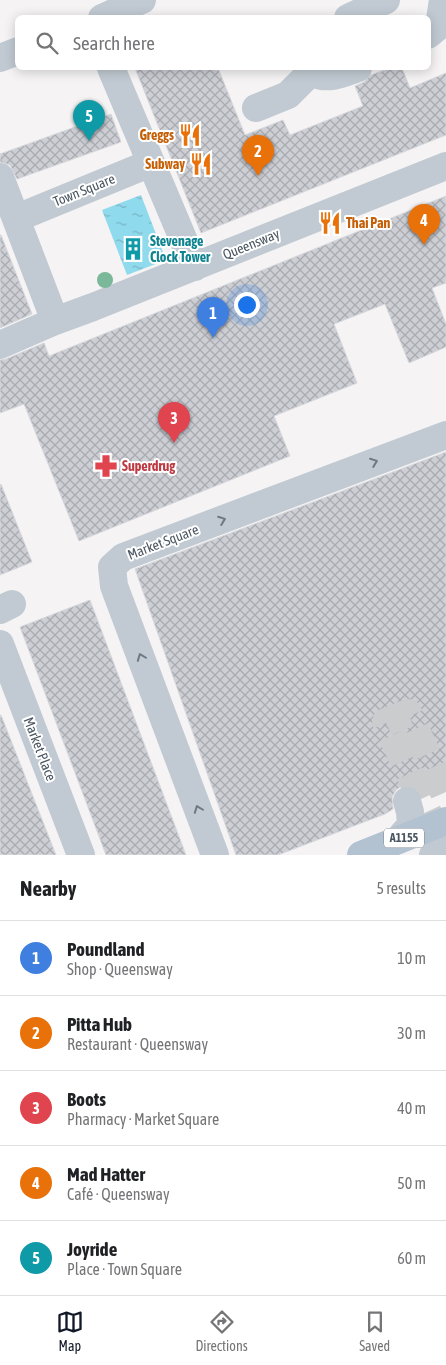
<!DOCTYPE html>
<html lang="en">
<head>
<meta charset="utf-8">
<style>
	:root { --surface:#fff; --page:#f2f2f2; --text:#202124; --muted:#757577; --line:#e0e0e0; --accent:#111827 }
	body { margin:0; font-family:"Asap Condensed",sans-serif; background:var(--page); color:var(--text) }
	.you { position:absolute; left:246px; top:304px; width:18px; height:18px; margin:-12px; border:4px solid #fff; border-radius:50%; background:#1a73e8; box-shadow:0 0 0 8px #1a73e833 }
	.badge { display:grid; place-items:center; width:32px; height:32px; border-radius:50%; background:var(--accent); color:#fff; font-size:16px; font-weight:700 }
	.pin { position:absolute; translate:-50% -41px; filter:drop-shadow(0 1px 2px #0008) }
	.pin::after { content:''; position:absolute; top:26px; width:18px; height:15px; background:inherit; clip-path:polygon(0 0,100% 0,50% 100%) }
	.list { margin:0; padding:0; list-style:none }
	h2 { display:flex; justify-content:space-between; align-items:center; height:65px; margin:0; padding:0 20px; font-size:21px }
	h2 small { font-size:16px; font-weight:400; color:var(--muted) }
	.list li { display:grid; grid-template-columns:32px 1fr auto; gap:15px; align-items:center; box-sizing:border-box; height:75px; padding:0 20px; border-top:1px solid var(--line) }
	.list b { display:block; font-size:19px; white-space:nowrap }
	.list p { margin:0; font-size:16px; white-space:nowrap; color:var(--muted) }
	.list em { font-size:16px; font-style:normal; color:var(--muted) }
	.icon { flex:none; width:28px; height:28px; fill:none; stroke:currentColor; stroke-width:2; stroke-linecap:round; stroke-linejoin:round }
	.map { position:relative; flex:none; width:446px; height:855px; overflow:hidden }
	.search { position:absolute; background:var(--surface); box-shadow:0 2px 12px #0003; left:15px; right:15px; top:15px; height:55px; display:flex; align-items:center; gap:12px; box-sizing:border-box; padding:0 18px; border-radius:8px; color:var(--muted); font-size:19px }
	.sheet { height:440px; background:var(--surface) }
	nav { display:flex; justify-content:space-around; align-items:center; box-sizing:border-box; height:70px; border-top:1px solid var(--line); background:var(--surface); font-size:14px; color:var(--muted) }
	nav a { display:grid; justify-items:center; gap:2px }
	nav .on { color:var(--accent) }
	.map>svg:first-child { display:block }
</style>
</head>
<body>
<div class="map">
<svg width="446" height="855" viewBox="0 0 446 855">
	<defs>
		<pattern id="water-ripples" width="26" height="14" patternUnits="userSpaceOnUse" patternTransform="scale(1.25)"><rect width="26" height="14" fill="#90daee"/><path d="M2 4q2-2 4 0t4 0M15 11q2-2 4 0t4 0" fill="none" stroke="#78b4c4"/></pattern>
		<pattern id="building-cross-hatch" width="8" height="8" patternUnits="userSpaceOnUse" patternTransform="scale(1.25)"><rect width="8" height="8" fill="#cdcfd5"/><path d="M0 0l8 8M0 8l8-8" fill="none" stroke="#a8abb0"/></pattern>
	</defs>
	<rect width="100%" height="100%" fill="#f5f3f3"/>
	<!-- water -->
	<path fill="url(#water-ripples)" d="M 141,195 L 166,260 L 127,275 L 102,210 Z"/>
	<!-- building -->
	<path fill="url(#building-cross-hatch)" stroke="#d7d9de" d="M 135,68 L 218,68 L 245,135 L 283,120 L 290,135 L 363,106 L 355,86 L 364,82 L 371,75 L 390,68 L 402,68 L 410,88 L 446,73 L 446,135 L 201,233 Z
		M 111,114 L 121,142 L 17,179 L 10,165 L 0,162 L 0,154 Z
		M 446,196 L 446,283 L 432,288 L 446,324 L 446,347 L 409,363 L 385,304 L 334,324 L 357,383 L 274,416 L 290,456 L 79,541 L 24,404 L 0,413 L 0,360 L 6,359 L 44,343 L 49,356 Z
		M 0,235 L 1,235 L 32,314 L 0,328 Z
		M 446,452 L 446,785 L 421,795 L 418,790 L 411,786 L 402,786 L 396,790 L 392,797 L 393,809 L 385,814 L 278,855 L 236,855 L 135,569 Z
		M 1,484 L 32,562 L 0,575 L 0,485 Z
		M 90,600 L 186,855 L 106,855 L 20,627 Z
		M 0,715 L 1,715 L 56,855 L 0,855 Z"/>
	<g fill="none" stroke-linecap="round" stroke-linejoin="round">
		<!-- minor-tunnel -->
		<path stroke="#caccce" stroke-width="28" stroke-dasharray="28 14" stroke-linecap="butt" d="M 439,837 L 386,722 L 408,713 L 446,797"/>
		<!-- minor -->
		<path stroke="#c1cad2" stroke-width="28" d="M 102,18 L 142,0
			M 348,18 L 386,0
			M 428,35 L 439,26 L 443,0
			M 0,58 L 18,51
			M 111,68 L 195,267
			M 310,68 C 320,84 344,73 358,68
			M 256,108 L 288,95 L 312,71
			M 0,177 L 55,321
			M 17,218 L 151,163
			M 0,345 L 55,321 L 93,307 L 446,166
			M 0,610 L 12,604
			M 0,644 L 81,855
			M 398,840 L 411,825 L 410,812 L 407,801
			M 215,855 L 114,586 L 112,567 L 123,557 L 446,435
			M 433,855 C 441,852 440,845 439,837"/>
		<!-- major -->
		<path stroke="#b3c2d1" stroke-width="28" d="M 361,855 L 446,821"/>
	</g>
	<!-- trees -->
	<circle fill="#7bb799" cx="105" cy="280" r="8"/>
	<!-- one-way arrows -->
	<defs><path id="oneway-chevron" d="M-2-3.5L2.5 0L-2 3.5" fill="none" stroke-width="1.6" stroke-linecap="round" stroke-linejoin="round" transform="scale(1.25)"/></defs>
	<g stroke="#6e7983">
		<use href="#oneway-chevron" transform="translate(374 462) rotate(-21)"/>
		<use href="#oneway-chevron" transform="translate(222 520) rotate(-21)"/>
		<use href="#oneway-chevron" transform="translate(141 657) rotate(-111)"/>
		<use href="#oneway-chevron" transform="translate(198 809) rotate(-111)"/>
	</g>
	<!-- icons -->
	<defs>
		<symbol id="restaurant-bare" viewBox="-9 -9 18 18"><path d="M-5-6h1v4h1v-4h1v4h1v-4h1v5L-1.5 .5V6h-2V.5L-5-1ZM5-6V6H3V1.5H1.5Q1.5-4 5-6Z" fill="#e8710a" stroke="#fff" stroke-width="2.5" paint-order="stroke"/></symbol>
		<symbol id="building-bare" viewBox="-9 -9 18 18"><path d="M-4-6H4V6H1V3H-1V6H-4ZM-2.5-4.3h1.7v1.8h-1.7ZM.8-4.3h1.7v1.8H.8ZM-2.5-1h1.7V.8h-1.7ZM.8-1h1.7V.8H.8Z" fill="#0f9aa8" stroke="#fff" stroke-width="2.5" paint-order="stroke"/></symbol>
		<symbol id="pharmacy-bare" viewBox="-9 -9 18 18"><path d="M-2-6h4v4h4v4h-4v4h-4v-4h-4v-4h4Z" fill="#e0444e" stroke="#fff" stroke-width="2.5" paint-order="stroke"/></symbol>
	</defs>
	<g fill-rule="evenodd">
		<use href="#restaurant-bare" x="174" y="119" width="32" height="32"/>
		<use href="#restaurant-bare" x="185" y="148" width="32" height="32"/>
		<use href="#restaurant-bare" x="314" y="207" width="32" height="32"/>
		<use href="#building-bare" x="117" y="233" width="32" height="32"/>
		<use href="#pharmacy-bare" x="90" y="450" width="32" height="32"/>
	</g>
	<g text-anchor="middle" stroke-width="4" stroke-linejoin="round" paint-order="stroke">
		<!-- shield labels -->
		<rect fill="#fff" stroke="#808990" stroke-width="1" x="384" y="828.5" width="40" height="19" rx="4"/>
		<g font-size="12" font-weight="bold" fill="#4a5661">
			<text x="404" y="842">A1155</text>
		</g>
		<!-- food labels -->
		<g font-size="14" font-weight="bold" fill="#c56008" stroke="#fff" text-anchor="end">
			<text x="174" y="140">Greggs</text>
			<text x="185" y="169">Subway</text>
			<text x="346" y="228" text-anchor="start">Thai Pan</text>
		</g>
		<!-- street labels -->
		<g font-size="14" fill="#4a5661" stroke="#fff">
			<text transform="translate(84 190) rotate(-22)" y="5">Town Square</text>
			<text transform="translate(251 244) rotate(-22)" y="5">Queensway</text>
			<text transform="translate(163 542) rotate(-21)" y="5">Market Square</text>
			<text transform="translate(40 749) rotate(69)" y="5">Market Place</text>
		</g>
		<!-- culture labels -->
		<g font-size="14" font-weight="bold" fill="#0d838f" stroke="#fff" text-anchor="start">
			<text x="150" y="246">Stevenage<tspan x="150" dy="16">Clock Tower</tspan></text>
		</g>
		<!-- health labels -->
		<g font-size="14" font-weight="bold" fill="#be3a42" stroke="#fff" text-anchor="start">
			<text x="122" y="471">Superdrug</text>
		</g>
	</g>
</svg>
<div class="you"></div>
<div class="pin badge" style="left:213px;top:338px;background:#3f7fe0">1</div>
<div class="pin badge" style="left:258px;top:176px;background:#e8710a">2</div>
<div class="pin badge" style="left:174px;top:443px;background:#e0444e">3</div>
<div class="pin badge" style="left:424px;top:245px;background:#e8710a">4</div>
<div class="pin badge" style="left:89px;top:141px;background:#0f9aa8">5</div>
<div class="search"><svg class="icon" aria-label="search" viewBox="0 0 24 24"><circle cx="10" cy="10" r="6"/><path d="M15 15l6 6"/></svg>Search here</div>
</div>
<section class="sheet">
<h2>Nearby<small>5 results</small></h2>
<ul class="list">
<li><span class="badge" style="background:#3f7fe0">1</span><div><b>Poundland</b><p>Shop · Queensway</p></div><em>10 m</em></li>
<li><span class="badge" style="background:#e8710a">2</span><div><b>Pitta Hub</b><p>Restaurant · Queensway</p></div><em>30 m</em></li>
<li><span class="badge" style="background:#e0444e">3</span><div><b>Boots</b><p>Pharmacy · Market Square</p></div><em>40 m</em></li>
<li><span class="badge" style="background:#e8710a">4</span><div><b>Mad Hatter</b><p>Café · Queensway</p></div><em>50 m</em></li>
<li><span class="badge" style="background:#0f9aa8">5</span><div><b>Joyride</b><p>Place · Town Square</p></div><em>60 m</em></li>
</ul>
</section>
<nav>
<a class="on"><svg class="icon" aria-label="map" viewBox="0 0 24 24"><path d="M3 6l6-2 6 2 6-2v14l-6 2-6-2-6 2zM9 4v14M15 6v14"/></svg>Map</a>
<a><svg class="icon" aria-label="directions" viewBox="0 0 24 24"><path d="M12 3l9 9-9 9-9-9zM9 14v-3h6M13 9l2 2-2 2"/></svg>Directions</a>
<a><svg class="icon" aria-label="saved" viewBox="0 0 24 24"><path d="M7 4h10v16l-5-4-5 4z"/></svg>Saved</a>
</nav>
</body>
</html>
